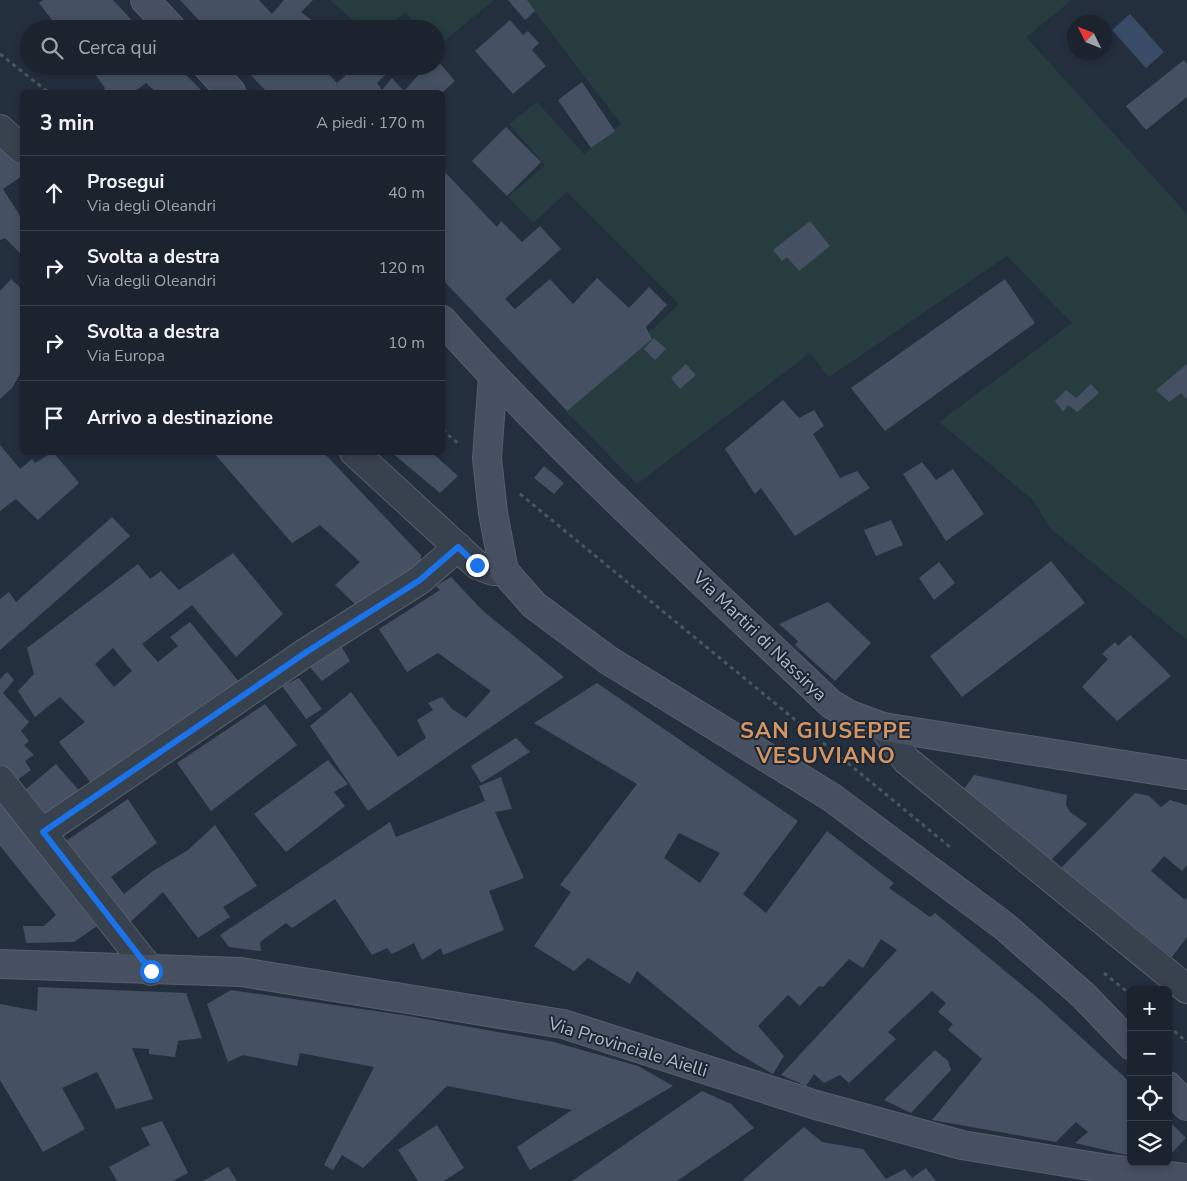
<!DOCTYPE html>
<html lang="it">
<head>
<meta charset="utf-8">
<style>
	:root { --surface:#1b232e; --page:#282f3a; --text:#f1f3f6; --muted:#a0a4aa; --line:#39404a }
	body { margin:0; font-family:"Nunito Sans",sans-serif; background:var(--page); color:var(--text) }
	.controls { position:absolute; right:15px; bottom:15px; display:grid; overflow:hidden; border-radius:8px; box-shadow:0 2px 8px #0003 }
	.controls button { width:45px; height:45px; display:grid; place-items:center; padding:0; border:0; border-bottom:1px solid var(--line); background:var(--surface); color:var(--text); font:25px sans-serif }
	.compass { position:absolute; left:1067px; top:15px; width:45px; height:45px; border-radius:50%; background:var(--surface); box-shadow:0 2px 8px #0003; rotate:313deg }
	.stop { position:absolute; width:15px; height:15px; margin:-11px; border:4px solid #1a73e8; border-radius:50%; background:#fff }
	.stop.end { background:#1a73e8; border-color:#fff; box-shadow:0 1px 5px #0008 }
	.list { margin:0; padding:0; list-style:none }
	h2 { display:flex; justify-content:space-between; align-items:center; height:65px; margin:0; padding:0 20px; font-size:21px }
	h2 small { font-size:16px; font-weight:400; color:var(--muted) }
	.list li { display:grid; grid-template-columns:32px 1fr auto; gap:15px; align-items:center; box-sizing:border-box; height:75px; padding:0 20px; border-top:1px solid var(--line) }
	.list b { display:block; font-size:19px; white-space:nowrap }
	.list p { margin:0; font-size:16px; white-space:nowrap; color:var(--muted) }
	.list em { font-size:16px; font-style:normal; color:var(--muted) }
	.icon { flex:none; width:28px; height:28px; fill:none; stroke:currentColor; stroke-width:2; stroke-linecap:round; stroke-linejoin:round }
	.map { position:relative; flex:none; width:1187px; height:1181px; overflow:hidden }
	.search { position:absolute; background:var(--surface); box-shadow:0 2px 8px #0003; left:20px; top:20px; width:425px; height:55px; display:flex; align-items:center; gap:12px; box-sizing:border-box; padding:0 18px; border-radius:28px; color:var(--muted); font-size:19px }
	.panel { position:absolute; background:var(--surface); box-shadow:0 2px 8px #0003; left:20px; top:90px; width:425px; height:365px; border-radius:8px }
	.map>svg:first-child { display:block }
</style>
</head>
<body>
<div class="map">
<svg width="1187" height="1181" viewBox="0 0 1187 1181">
	<rect width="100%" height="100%" fill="#242f3e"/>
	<!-- green -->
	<path fill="#263c3f" d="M 330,0 L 494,0 L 438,46 L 436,29 L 421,29 L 405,12 L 386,29 L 363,29 Z
		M 526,0 L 1072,0 L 1026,37 L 1187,214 L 1187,640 L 1050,528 L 1033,500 L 939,422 L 1072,323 L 1007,256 L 829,377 L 810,353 L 637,484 L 566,411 L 679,304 L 567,192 L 533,223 L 508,197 L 545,165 L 509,124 L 537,102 L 584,154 L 621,124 Z"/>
	<!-- water -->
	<path fill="#394c67" d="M 1130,14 L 1164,52 L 1146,68 L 1112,30 Z"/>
	<!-- building -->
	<path fill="#455162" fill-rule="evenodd" d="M 43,0 L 113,0 L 140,29 L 59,29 L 39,3 Z
		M 180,0 L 259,0 L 272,14 L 284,0 L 313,0 L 301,12 L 323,29 L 207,29 Z
		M 508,0 L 527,0 L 535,11 L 525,20 Z
		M 510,20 L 523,35 L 528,31 L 539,43 L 532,50 L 546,66 L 513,94 L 475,51 Z
		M 436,59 L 455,81 L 443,92 L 267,92 L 242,66 L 321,66 L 337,83 L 356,66 L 390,66 L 392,68 L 377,83 L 382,90 L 392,78 L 404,91 L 422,71 L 417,66 L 436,66 Z
		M 1184,60 L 1187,64 L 1187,97 L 1146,130 L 1126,106 Z
		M 89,66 L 177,66 L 203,92 L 156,92 L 146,83 L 134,92 L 103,92 L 105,88 Z
		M 582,82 L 615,131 L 591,148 L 558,100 Z
		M 506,127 L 541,162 L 507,196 L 472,161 Z
		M 0,144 L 22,164 L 22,176 L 3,189 L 22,219 L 22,255 L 5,238 L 0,240 Z
		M 442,169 L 497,227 L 501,221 L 522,242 L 540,226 L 561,249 L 505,299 L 515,309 L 550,279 L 573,304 L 597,278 L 629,308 L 649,287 L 667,305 L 646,327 L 652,339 L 567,411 L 442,279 Z
		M 810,221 L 830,246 L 799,271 L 787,257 L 782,261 L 773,250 Z
		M 11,279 L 22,289 L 22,371 L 12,388 L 0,399 L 0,291 Z
		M 1005,279 L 1035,323 L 885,431 L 851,388 Z
		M 654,338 L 666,349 L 655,360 L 644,349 Z
		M 686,364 L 696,375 L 680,389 L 671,378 Z
		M 1187,364 L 1187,399 L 1181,393 L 1169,402 L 1156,390 Z
		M 1091,384 L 1099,393 L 1077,412 L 1068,405 L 1063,412 L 1055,401 L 1066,390 L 1076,398 Z
		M 783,400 L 799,418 L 814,410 L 824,426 L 813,434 L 840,478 L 857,471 L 870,488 L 795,536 L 761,488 L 755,494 L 725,449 Z
		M 0,445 L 20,469 L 32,459 L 35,463 L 53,452 L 79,483 L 38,520 L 16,499 L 0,511 Z
		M 213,452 L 323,452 L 421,555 L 421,564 L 358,607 L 335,585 L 360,562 L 320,525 L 292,543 Z
		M 391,452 L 431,452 L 458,476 L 440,493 Z
		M 922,462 L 936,480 L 953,469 L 984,514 L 946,541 L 903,474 Z
		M 544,466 L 564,483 L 554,494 L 534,478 Z
		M 112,517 L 130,536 L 0,650 L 0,599 L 9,592 L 16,602 Z
		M 891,520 L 903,545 L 876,556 L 864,530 Z
		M 233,553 L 283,614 L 236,657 L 192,605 L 142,644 L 158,662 L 178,646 L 170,637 L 190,622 L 240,683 L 95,788 L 59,742 L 85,722 L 60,697 L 35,717 L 18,691 L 34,674 L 27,648 L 138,564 L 150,579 L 161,571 L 179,590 ZM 113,648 L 132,671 L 114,687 L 95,664 Z
		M 1051,561 L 1085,603 L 962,697 L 930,656 Z
		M 939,562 L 955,583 L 934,600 L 919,578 Z
		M 451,577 L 482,610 L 564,677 L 368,811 L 310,726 L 351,692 L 398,757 L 426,738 L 417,720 L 433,710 L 428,703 L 442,697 L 452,709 L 466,718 L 491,691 L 438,653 L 407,672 L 379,629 L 440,590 L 436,586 Z
		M 828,602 L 871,643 L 835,681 L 795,645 L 798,641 L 779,624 Z
		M 1130,635 L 1171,676 L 1117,721 L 1082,687 L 1108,659 L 1102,654 L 1115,642 L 1118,646 Z
		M 341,646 L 350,661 L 322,681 L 309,666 Z
		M 7,672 L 14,680 L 3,693 L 29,722 L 21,731 L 29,741 L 24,745 L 34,755 L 25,761 L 31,770 L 12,784 L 0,766 L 0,679 Z
		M 299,678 L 322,709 L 306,719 L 282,686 Z
		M 597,683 L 798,821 L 743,894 L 766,913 L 827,831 L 894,883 L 889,888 L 930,917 L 935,913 L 1040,1000 L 1131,1083 L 1131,1156 L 1075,1143 L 1088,1132 L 1076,1122 L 1056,1142 L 932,1120 L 982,1059 L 948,1030 L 953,1024 L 938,1012 L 946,1003 L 932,991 L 888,1032 L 896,1039 L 849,1083 L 840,1075 L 824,1083 L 814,1074 L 806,1086 L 781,1075 L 897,950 L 881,939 L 863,968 L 849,959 L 823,987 L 819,986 L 800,1006 L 788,995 L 758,1026 L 784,1056 L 773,1074 L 734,1051 L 637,971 L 630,984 L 588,958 L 574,971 L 534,946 L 571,892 L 560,885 L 637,784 L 534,723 ZM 679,833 L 720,853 L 700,883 L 664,858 Z
		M 265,704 L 297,745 L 211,811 L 177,763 Z
		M 516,738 L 530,752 L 481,783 L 471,766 Z
		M 328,760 L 348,784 L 334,792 L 345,806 L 286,852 L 254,814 Z
		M 56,764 L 82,794 L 40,822 L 19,795 Z
		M 974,775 L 1067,795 L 1066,805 L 1070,812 L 1087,824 L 1049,862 L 964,789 Z
		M 501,777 L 512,809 L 495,812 L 524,878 L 489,891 L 504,930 L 443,955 L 441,948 L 422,960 L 414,943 L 392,954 L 387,948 L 372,955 L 335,899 L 292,928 L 286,923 L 260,942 L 261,951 L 229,947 L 220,935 L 390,822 L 396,837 L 485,801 L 479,786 Z
		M 1135,793 L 1149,796 L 1161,807 L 1170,800 L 1187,805 L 1187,865 L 1182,871 L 1164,856 L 1151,871 L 1185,900 L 1187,897 L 1187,937 L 1172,957 L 1059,870 Z
		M 128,799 L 157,843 L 111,877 L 124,894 L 153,871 L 188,850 L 215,825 L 257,886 L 223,907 L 230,917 L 198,938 L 163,892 L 128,924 L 60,845 Z
		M 4,801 L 73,883 L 97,926 L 74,942 L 26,943 L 23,926 L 44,926 L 56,915 L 0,846 L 0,804 Z
		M 38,987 L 186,993 L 202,1038 L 178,1041 L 175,1057 L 149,1054 L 149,1049 L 132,1048 L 153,1099 L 116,1109 L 97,1072 L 62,1088 L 85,1129 L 43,1152 L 0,1080 L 0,1004 L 37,1011 Z
		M 231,990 L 403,1015 L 554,1042 L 638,1066 L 673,1086 L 530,1170 L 517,1147 L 572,1110 L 447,1086 L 363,1168 L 342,1155 L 333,1170 L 324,1165 L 374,1067 L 300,1053 L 297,1066 L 243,1055 L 228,1062 L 207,1004 Z
		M 935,1050 L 948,1061 L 951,1070 L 911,1113 L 884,1100 Z
		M 702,1091 L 731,1104 L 754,1128 L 677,1181 L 572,1181 Z
		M 1168,1120 L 1186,1138 L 1168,1157 Z
		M 162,1121 L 188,1173 L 173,1181 L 117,1181 L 109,1167 L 150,1145 L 141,1128 Z
		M 437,1125 L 464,1168 L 444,1181 L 418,1181 L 398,1150 Z
		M 804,1127 L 822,1142 L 863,1149 L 886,1179 L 905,1169 L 912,1178 L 926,1168 L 936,1181 L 742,1181 Z
		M 228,1167 L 237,1181 L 203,1181 Z"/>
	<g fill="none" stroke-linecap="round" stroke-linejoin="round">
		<defs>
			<path id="street" d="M 0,129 L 22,149
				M 354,452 L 477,565 L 493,571 L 504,571
				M 883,727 L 906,760 L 1187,989
				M 0,780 L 151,971
				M 43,832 L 308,651 L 420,580 L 458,547"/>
			<path id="secondary" d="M 145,0 L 172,29
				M 207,66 L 231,92
				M 442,320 C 564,456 700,579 831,704 L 848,714 L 883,727 L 1187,775
				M 493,376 L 487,458 L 493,513 L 504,571 L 534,605 L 608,660 L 831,797 L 1004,926 L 1083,995 L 1131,1045
				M 0,964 L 241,972 L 563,1024 L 816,1105 L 962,1145 L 1108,1169 L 1187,1178
				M 1168,1086 L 1187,1106"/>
		</defs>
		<!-- street casing -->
		<use href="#street" stroke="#565f6c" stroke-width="30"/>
		<!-- secondary casing -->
		<use href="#secondary" stroke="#565f6c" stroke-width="30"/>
		<!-- path -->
		<path stroke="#44595c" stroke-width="3" stroke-dasharray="4 4" stroke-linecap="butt" d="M 0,54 L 48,92
			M 442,430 L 459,444
			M 520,494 L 950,847
			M 1104,973 L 1131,995
			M 1168,1026 L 1187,1042"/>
		<!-- street -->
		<use href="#street" stroke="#38414e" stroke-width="28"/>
		<!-- secondary -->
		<use href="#secondary" stroke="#465061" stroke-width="28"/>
	</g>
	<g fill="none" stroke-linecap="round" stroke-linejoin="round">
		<!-- route -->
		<path stroke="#1a73e8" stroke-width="6" d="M 151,971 L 43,832 L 308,651 L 420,580 L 458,547 L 477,565"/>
	</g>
	<g text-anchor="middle" stroke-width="4" stroke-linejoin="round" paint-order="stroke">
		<!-- street labels -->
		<g font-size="18" fill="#b4bcc9" stroke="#1d2633">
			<text transform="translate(760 636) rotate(44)" y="6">Via Martiri di Nassirya</text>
			<text transform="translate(628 1047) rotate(17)" y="6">Via Provinciale Aielli</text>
		</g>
		<!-- district labels -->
		<g font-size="22" font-weight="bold" letter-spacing="1" fill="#d59563" stroke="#1d2633">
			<text x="826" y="738">SAN GIUSEPPE<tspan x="826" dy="25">VESUVIANO</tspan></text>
		</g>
	</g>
</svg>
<div class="controls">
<button>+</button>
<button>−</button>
<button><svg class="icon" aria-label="locate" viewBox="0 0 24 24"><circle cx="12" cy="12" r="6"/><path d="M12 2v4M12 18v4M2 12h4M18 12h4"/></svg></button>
<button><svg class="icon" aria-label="layers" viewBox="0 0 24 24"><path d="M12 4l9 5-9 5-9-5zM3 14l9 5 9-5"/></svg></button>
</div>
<svg class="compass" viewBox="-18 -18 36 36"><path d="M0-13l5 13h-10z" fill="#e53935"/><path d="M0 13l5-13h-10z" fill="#a0a4aa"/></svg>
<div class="stop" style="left:151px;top:971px"></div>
<div class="stop end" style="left:477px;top:565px"></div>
<div class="search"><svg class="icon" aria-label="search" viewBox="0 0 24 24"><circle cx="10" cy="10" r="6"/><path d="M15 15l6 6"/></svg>Cerca qui</div>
<section class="panel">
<h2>3 min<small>A piedi · 170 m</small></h2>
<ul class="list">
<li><svg class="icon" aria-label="ahead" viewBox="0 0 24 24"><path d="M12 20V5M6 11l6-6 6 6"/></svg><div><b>Prosegui</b><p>Via degli Oleandri</p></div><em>40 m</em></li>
<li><svg class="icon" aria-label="right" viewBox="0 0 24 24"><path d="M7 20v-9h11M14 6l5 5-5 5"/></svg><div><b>Svolta a destra</b><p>Via degli Oleandri</p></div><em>120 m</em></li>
<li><svg class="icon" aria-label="right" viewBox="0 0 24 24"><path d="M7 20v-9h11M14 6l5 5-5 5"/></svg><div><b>Svolta a destra</b><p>Via Europa</p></div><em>10 m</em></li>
<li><svg class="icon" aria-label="arrive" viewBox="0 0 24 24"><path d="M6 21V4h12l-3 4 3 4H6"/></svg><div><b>Arrivo a destinazione</b></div></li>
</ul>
</section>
</div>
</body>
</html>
